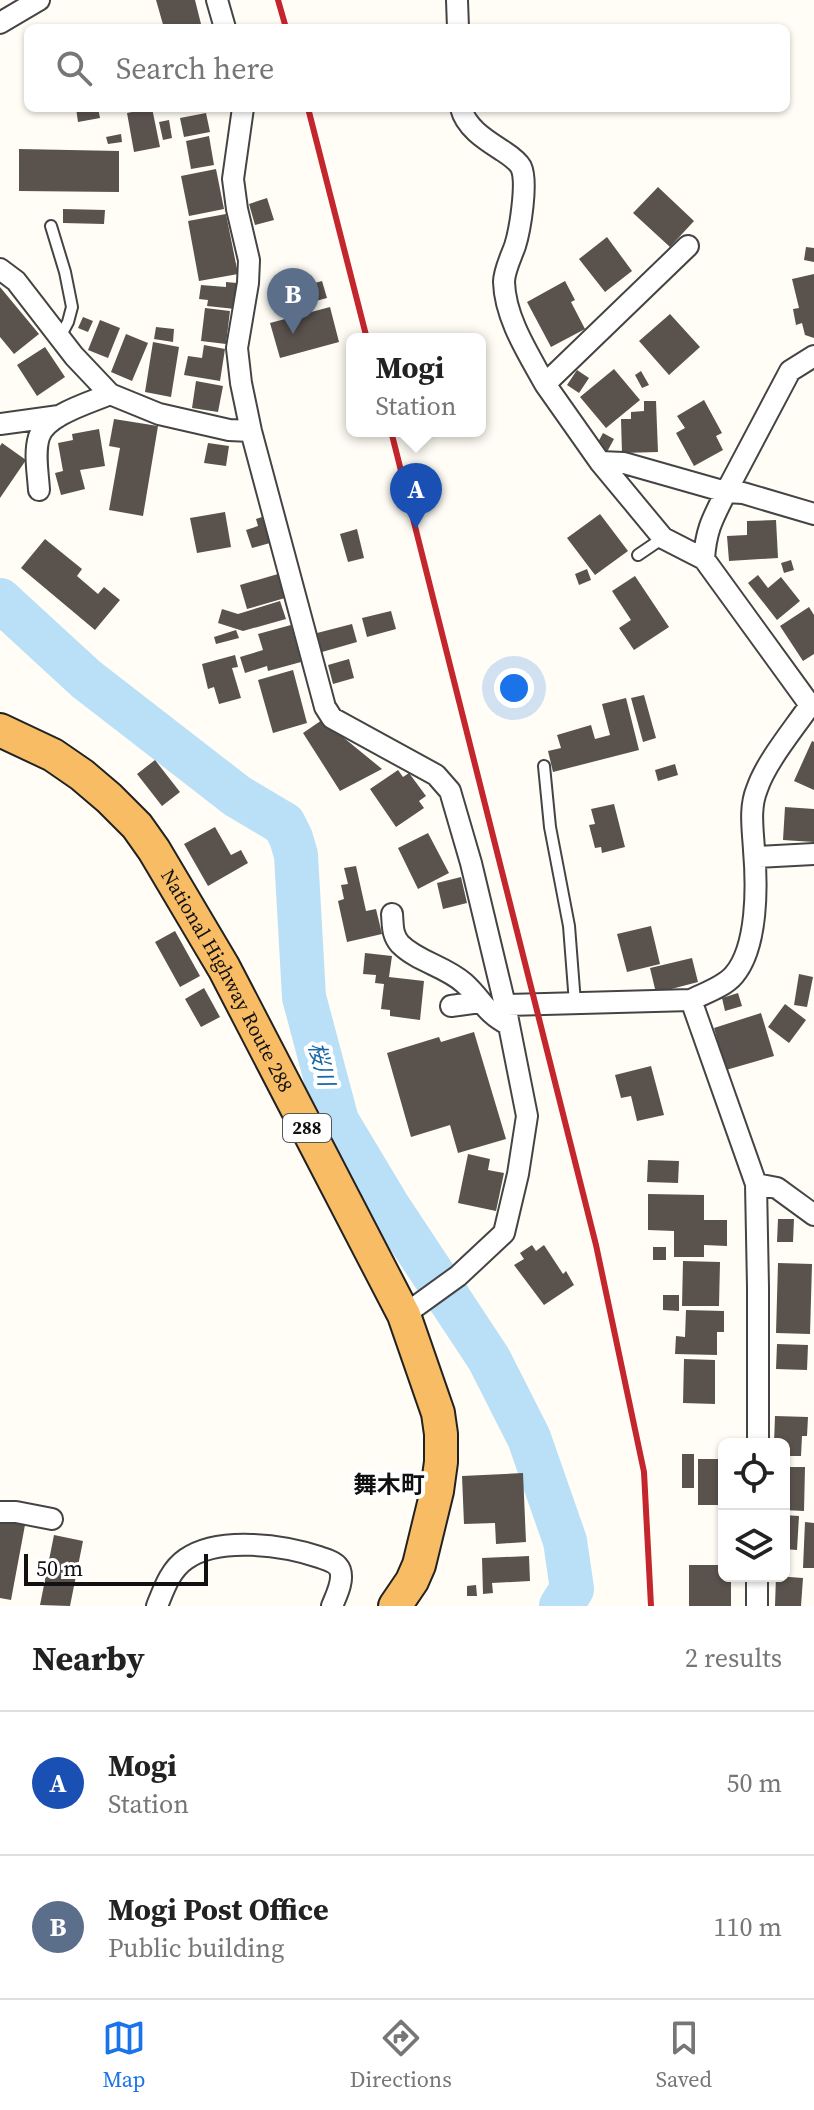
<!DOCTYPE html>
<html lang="en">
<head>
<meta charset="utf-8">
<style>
	:root { --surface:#fff; --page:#f2f2f2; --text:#222; --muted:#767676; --line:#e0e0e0; --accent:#1a73e8 }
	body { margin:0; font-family:"Source Serif 4","Noto Sans JP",serif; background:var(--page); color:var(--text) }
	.controls { position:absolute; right:24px; bottom:24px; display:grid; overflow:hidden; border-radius:12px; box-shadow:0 2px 6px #0004 }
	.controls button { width:72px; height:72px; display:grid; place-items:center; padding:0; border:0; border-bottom:2px solid var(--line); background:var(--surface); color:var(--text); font:40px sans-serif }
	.scale { position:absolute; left:24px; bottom:20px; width:184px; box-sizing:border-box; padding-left:8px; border:4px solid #111; border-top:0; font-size:22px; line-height:28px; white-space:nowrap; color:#111; -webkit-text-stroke:6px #fff; paint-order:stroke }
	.you { position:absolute; left:514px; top:688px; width:28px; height:28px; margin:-20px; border:6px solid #fff; border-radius:50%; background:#1a73e8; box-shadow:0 0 0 12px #1a73e833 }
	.badge { display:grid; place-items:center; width:52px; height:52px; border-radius:50%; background:var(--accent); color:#fff; font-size:26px; font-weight:700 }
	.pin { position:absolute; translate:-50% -66px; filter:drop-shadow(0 2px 4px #0008) }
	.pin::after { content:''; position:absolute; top:42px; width:28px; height:24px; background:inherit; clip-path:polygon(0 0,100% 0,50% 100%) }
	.popup { position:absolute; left:346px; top:333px; width:140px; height:104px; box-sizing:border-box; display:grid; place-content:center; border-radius:12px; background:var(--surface); filter:drop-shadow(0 2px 6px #0005); font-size:26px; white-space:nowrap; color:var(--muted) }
	.popup b { font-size:30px; color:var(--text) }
	.popup::after { content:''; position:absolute; left:50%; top:100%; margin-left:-16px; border:16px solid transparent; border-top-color:var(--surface) }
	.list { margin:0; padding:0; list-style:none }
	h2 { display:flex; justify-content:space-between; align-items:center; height:104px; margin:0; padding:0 32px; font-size:34px }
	h2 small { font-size:26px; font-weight:400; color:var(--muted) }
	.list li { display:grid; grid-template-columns:52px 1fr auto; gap:24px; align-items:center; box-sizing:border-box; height:144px; padding:0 32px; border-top:2px solid var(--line) }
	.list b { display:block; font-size:30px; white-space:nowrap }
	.list p { margin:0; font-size:26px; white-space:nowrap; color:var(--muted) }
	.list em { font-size:26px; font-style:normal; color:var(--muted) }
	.icon { flex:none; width:44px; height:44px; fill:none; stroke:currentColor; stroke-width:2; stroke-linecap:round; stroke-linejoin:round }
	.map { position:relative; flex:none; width:814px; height:1606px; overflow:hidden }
	.search { position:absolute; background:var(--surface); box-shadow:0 2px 6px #0004; left:24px; right:24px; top:24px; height:88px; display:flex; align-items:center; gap:20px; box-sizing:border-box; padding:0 28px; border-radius:12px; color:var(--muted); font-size:30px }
	.sheet { height:392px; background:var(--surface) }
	nav { display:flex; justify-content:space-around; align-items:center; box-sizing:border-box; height:112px; border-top:2px solid var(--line); background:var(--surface); font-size:22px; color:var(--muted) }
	nav a { display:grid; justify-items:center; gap:4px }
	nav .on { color:var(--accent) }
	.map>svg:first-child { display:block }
</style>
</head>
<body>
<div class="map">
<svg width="814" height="1606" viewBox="0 0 814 1606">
	<rect width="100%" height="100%" fill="#fffdf5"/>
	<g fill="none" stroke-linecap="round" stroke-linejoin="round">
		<!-- river -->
		<path stroke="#b9e0f7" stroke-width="44" d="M 0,600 L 86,679 L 237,796 L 284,824 L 291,838 L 296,855 L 304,997 L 337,1121 L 388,1206 L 489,1359 L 529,1438 L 565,1541 L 572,1589 L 561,1606"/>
	</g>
	<!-- building -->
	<path fill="#5a524d" d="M 156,0 L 195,0 L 202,28 L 164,28 Z
		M 76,108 L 98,108 L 100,118 L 78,122 Z
		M 152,108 L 160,147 L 134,152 L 127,113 Z
		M 206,113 L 210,132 L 184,137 L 180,118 Z
		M 169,120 L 172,138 L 163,140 L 159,122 Z
		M 121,134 L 122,142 L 108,144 L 106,137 Z
		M 209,136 L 214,165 L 191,169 L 186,141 Z
		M 19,149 L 119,151 L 119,192 L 19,191 Z
		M 216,169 L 224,209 L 189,216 L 181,176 Z
		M 658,187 L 694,221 L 670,247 L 633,213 Z
		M 267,198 L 274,220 L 255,225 L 249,204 Z
		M 63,209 L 105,210 L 104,224 L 63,223 Z
		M 226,214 L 238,274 L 199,281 L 188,221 Z
		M 607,237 L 632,271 L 605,292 L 579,259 Z
		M 806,247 L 814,248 L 814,262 L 804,260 Z
		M 814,274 L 814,338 L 805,335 L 802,323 L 796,325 L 793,309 L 799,308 L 792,279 Z
		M 322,281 L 327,298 L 301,305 L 297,288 Z
		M 565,281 L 575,300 L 571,302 L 585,329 L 551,347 L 527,302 Z
		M 226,282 L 237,283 L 235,309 L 207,306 L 208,300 L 199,299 L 201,285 L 226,287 Z
		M 0,287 L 39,334 L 14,354 L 0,337 Z
		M 330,307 L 339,342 L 280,358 L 270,323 Z
		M 205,308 L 230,311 L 226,344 L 201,341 Z
		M 670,314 L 700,347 L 669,375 L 639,341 Z
		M 83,317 L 93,321 L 88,332 L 78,328 Z
		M 100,320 L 120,328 L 108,358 L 88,350 Z
		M 156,327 L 174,329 L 173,342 L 154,339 Z
		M 126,334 L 148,343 L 132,381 L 111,372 Z
		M 153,342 L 179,347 L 171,397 L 145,392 Z
		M 204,345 L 225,349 L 220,381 L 184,375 L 188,356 L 202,358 Z
		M 45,347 L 65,377 L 37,396 L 17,365 Z
		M 614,369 L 640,400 L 606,428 L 580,397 Z
		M 577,370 L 589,378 L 579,393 L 567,385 Z
		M 641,371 L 649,385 L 642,388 L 635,375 Z
		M 196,381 L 223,386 L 218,412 L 192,408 Z
		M 704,400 L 722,433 L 716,436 L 723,450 L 694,466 L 676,433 L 685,428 L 677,416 Z
		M 644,401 L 656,401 L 658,452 L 622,453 L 621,419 L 631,419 L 631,412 L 644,411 Z
		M 114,419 L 158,426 L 143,516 L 109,510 L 120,448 L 109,446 Z
		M 99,429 L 105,466 L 80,470 L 85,489 L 61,495 L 55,473 L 63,471 L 58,443 L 73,440 L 72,434 Z
		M 603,433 L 614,439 L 607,452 L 596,446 Z
		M 2,443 L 26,460 L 0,498 L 0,446 Z
		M 208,443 L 229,446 L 226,466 L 204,463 Z
		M 225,512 L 231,547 L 197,553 L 190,518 Z
		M 600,514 L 628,551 L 595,575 L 567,538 Z
		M 262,517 L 270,543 L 252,548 L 246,530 L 258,526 L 256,519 Z
		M 776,520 L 778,558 L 729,561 L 727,536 L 747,535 L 747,521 Z
		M 357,529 L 364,558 L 348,562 L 340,534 Z
		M 45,539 L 82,569 L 77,576 L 98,594 L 104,587 L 120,600 L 95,630 L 21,568 Z
		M 791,560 L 794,570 L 784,573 L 781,563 Z
		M 587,569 L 591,580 L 579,585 L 575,574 Z
		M 278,574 L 285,598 L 247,609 L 240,585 Z
		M 758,575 L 768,588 L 781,577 L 800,601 L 777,620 L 748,583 Z
		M 635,576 L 669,627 L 634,650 L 619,628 L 631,620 L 612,591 Z
		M 280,601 L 286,619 L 243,631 L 218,623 L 222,609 L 238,614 Z
		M 809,607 L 814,615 L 814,654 L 803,661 L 780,626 Z
		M 391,611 L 396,629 L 367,637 L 362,618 Z
		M 352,624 L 357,642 L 322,652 L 317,633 Z
		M 291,625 L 301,662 L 268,671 L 267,666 L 245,673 L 240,657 L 263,650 L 258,634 Z
		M 236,630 L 239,638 L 216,644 L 214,637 Z
		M 235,655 L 238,667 L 232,668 L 241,698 L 219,704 L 214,687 L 208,689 L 202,664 Z
		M 349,659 L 354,678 L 333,684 L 328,665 Z
		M 293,670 L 307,723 L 273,733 L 258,680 Z
		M 644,695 L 656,738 L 643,742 L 631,698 Z
		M 626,698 L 639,750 L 553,772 L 548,751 L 561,748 L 557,735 L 591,725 L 595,739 L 610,735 L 602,704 Z
		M 322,720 L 382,769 L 340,791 L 303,733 Z
		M 812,741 L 814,742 L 814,790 L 794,781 Z
		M 155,760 L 180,792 L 162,806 L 137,774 Z
		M 675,764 L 678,775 L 658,781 L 655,770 Z
		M 398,770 L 403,777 L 409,773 L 426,796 L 419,801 L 424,808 L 396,827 L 370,789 Z
		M 614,804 L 625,847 L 602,853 L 601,847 L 595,848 L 589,825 L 595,824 L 591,809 Z
		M 785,807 L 814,809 L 814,842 L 783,840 Z
		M 215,827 L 231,855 L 241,850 L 248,863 L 208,886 L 184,844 Z
		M 428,833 L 449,873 L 418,889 L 398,848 Z
		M 356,866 L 366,911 L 376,909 L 382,934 L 347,942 L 338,901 L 344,899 L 341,885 L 348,884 L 344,868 Z
		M 461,877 L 467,903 L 443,909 L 437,883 Z
		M 651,926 L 660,964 L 627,972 L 617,934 Z
		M 175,931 L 200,976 L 180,987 L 155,942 Z
		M 365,953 L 392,956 L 389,977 L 424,981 L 420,1020 L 390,1016 L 390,1010 L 381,1009 L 384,984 L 375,983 L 376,975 L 363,974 Z
		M 692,958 L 698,982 L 656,993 L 650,968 Z
		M 799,974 L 813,977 L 807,1007 L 794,1005 Z
		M 204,988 L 220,1017 L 201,1027 L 185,999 Z
		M 738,993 L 742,1006 L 725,1011 L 722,998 Z
		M 785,1004 L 806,1020 L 789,1043 L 768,1027 Z
		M 761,1013 L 774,1056 L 726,1070 L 714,1028 Z
		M 474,1032 L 506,1139 L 458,1153 L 450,1125 L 411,1137 L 387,1053 L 439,1037 L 441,1042 Z
		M 651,1066 L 664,1115 L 637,1121 L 631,1096 L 621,1098 L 615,1075 Z
		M 468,1154 L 490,1159 L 488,1170 L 504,1173 L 496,1211 L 458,1203 Z
		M 648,1160 L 679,1161 L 678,1183 L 647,1182 Z
		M 648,1194 L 704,1195 L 704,1220 L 727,1220 L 727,1246 L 704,1245 L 704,1257 L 674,1257 L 674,1231 L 648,1230 Z
		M 778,1219 L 794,1219 L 793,1242 L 777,1242 Z
		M 532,1245 L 536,1251 L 544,1245 L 563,1274 L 566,1271 L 574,1285 L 544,1305 L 514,1265 L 524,1259 L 520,1253 Z
		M 653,1247 L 666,1247 L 666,1260 L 653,1260 Z
		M 683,1261 L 720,1262 L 719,1306 L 682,1306 Z
		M 778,1263 L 812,1264 L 810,1334 L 776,1333 Z
		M 663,1295 L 679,1295 L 679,1311 L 663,1310 Z
		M 686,1310 L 724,1311 L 724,1332 L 717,1332 L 717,1355 L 675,1354 L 676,1336 L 685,1337 Z
		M 777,1344 L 808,1345 L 807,1370 L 776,1369 Z
		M 684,1359 L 715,1360 L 715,1404 L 683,1403 Z
		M 775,1416 L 808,1417 L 807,1436 L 802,1436 L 801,1456 L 784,1456 L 784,1444 L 774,1444 Z
		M 682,1454 L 694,1454 L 694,1488 L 682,1488 Z
		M 698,1459 L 724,1459 L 724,1505 L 698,1505 Z
		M 784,1467 L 805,1467 L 804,1511 L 784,1510 Z
		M 523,1473 L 526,1542 L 496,1544 L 495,1523 L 464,1524 L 462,1476 Z
		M 784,1515 L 799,1516 L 797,1550 L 784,1549 Z
		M 0,1520 L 25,1525 L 11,1600 L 0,1598 Z
		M 805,1522 L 814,1523 L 814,1568 L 803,1568 Z
		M 54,1535 L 83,1541 L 70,1606 L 40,1605 Z
		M 529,1556 L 530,1581 L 492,1583 L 493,1593 L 483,1594 L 482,1558 Z
		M 689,1565 L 724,1565 L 724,1576 L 731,1576 L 731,1606 L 689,1606 Z
		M 776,1576 L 803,1578 L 801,1606 L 775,1606 Z
		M 476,1585 L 477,1596 L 467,1596 L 467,1586 Z"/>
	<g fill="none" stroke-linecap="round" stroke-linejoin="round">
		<defs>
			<path id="service" d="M 51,226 L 65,272 L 72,307 L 68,322 L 60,337
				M 638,555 L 663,538
				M 544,766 L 550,827 L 569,926 L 575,1003"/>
			<path id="minor" d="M 217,0 L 225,28
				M 457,0 L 458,28
				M 0,23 L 39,0
				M 243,108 L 233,179 L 237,209 L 249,260 L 248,283 L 237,348 L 241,383 L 251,431 L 325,707 L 332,718 L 436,775 L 450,791 L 471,863 L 505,1005 L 527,1116 L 518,1174 L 504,1233 L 458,1276 L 404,1315
				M 461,108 C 466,128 486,140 503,151 C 509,155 517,160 521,167 C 528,182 520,230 515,246 C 511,257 504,271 504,282 C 505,318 528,353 545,384
				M 688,246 L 545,384 L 600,462 L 663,538 L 704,559
				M 0,269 L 16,281 L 74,356 L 110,394 L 159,414 L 229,430 L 251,431
				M 0,424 L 59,416
				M 600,462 L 624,463 L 726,492 L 790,371 L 814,356
				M 39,490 C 38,473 34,453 39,437 C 46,415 89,403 110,394
				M 755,857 L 814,854
				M 392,914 C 393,926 392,935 400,944 C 418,962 445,966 464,983 C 483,1000 484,1012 509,1025
				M 505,1005 L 691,1000
				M 451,1006 L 480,1002
				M 756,1184 L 777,1188 L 814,1215
				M 758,1444 L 758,1287 L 756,1184 L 691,1000 C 705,993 724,987 734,975 C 758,947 757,885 754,850 C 753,830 749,808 757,789 C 766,762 793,730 810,705 L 704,559 C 706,529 713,518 726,492 L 743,493 L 814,514
				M 0,1512 L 16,1512 L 52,1519
				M 157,1606 C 164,1589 170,1570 186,1559 C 219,1536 283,1545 319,1557 C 327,1560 337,1562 340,1570 C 344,1581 336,1596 332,1606
				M 757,1606 L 757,1576"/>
			<g id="trunk">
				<path id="s1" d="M 0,730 L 53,755 L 82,775 L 109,798 L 137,826 L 154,850 L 224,968 L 404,1315 L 438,1413 L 441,1434 L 441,1462 L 437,1491 L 419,1565 L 412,1581 L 395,1606"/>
			</g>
		</defs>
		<!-- service casing -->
		<use href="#service" stroke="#444" stroke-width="14"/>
		<!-- minor casing -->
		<use href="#minor" stroke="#444" stroke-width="24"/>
		<!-- trunk casing -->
		<use href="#trunk" stroke="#222" stroke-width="36"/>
		<!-- service -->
		<use href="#service" stroke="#fff" stroke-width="10"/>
		<!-- minor -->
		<use href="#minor" stroke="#fff" stroke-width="20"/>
		<!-- trunk -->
		<use href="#trunk" stroke="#f7bc64" stroke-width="32"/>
		<!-- rail -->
		<path stroke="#c4262e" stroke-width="6" d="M 278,0 L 286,28
			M 308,108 L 367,339
			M 391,431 L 596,1245 L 644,1472 L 651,1606"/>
	</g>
	<g text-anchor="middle" stroke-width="8" stroke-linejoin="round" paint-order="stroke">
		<!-- shield labels -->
		<rect fill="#fff" stroke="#585858" stroke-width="2" x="283" y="1114" width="48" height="28" rx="6"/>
		<g font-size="18" font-weight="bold" fill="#111">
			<text x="307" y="1134">288</text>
		</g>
		<!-- street labels -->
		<g font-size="20" fill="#111" stroke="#fff">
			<text dy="7" stroke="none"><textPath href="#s1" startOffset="348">National Highway Route 288</textPath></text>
		</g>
		<!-- water labels -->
		<g font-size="22" font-style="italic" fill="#1768a6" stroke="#fff">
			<text transform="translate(322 1064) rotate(75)" y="8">桜川</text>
		</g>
		<!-- quarter labels -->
		<g font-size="24" font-weight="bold" fill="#111" stroke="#fff">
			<text x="389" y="1493">舞木町</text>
		</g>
	</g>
</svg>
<div class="controls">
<button><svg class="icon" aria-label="locate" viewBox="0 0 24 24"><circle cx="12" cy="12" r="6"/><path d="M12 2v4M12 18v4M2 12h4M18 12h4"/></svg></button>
<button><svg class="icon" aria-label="layers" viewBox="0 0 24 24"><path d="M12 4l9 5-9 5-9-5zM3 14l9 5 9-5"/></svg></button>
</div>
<div class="scale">50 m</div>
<div class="you"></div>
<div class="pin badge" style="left:416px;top:529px;background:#1a4fb4">A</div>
<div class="popup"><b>Mogi</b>Station</div>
<div class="pin badge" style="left:293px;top:334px;background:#5c6f8a">B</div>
<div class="search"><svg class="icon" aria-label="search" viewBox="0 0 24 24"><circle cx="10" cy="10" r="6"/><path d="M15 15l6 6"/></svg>Search here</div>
</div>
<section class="sheet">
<h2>Nearby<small>2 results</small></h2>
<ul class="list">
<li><span class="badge" style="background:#1a4fb4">A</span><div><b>Mogi</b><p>Station</p></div><em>50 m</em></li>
<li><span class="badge" style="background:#5c6f8a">B</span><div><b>Mogi Post Office</b><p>Public building</p></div><em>110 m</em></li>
</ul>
</section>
<nav>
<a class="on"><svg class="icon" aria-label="map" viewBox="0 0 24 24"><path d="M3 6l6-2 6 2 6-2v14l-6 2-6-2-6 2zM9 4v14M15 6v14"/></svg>Map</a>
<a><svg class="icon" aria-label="directions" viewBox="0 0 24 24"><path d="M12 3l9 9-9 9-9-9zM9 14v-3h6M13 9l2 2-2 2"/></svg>Directions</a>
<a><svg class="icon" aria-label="saved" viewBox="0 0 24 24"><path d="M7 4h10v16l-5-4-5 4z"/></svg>Saved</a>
</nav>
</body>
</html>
